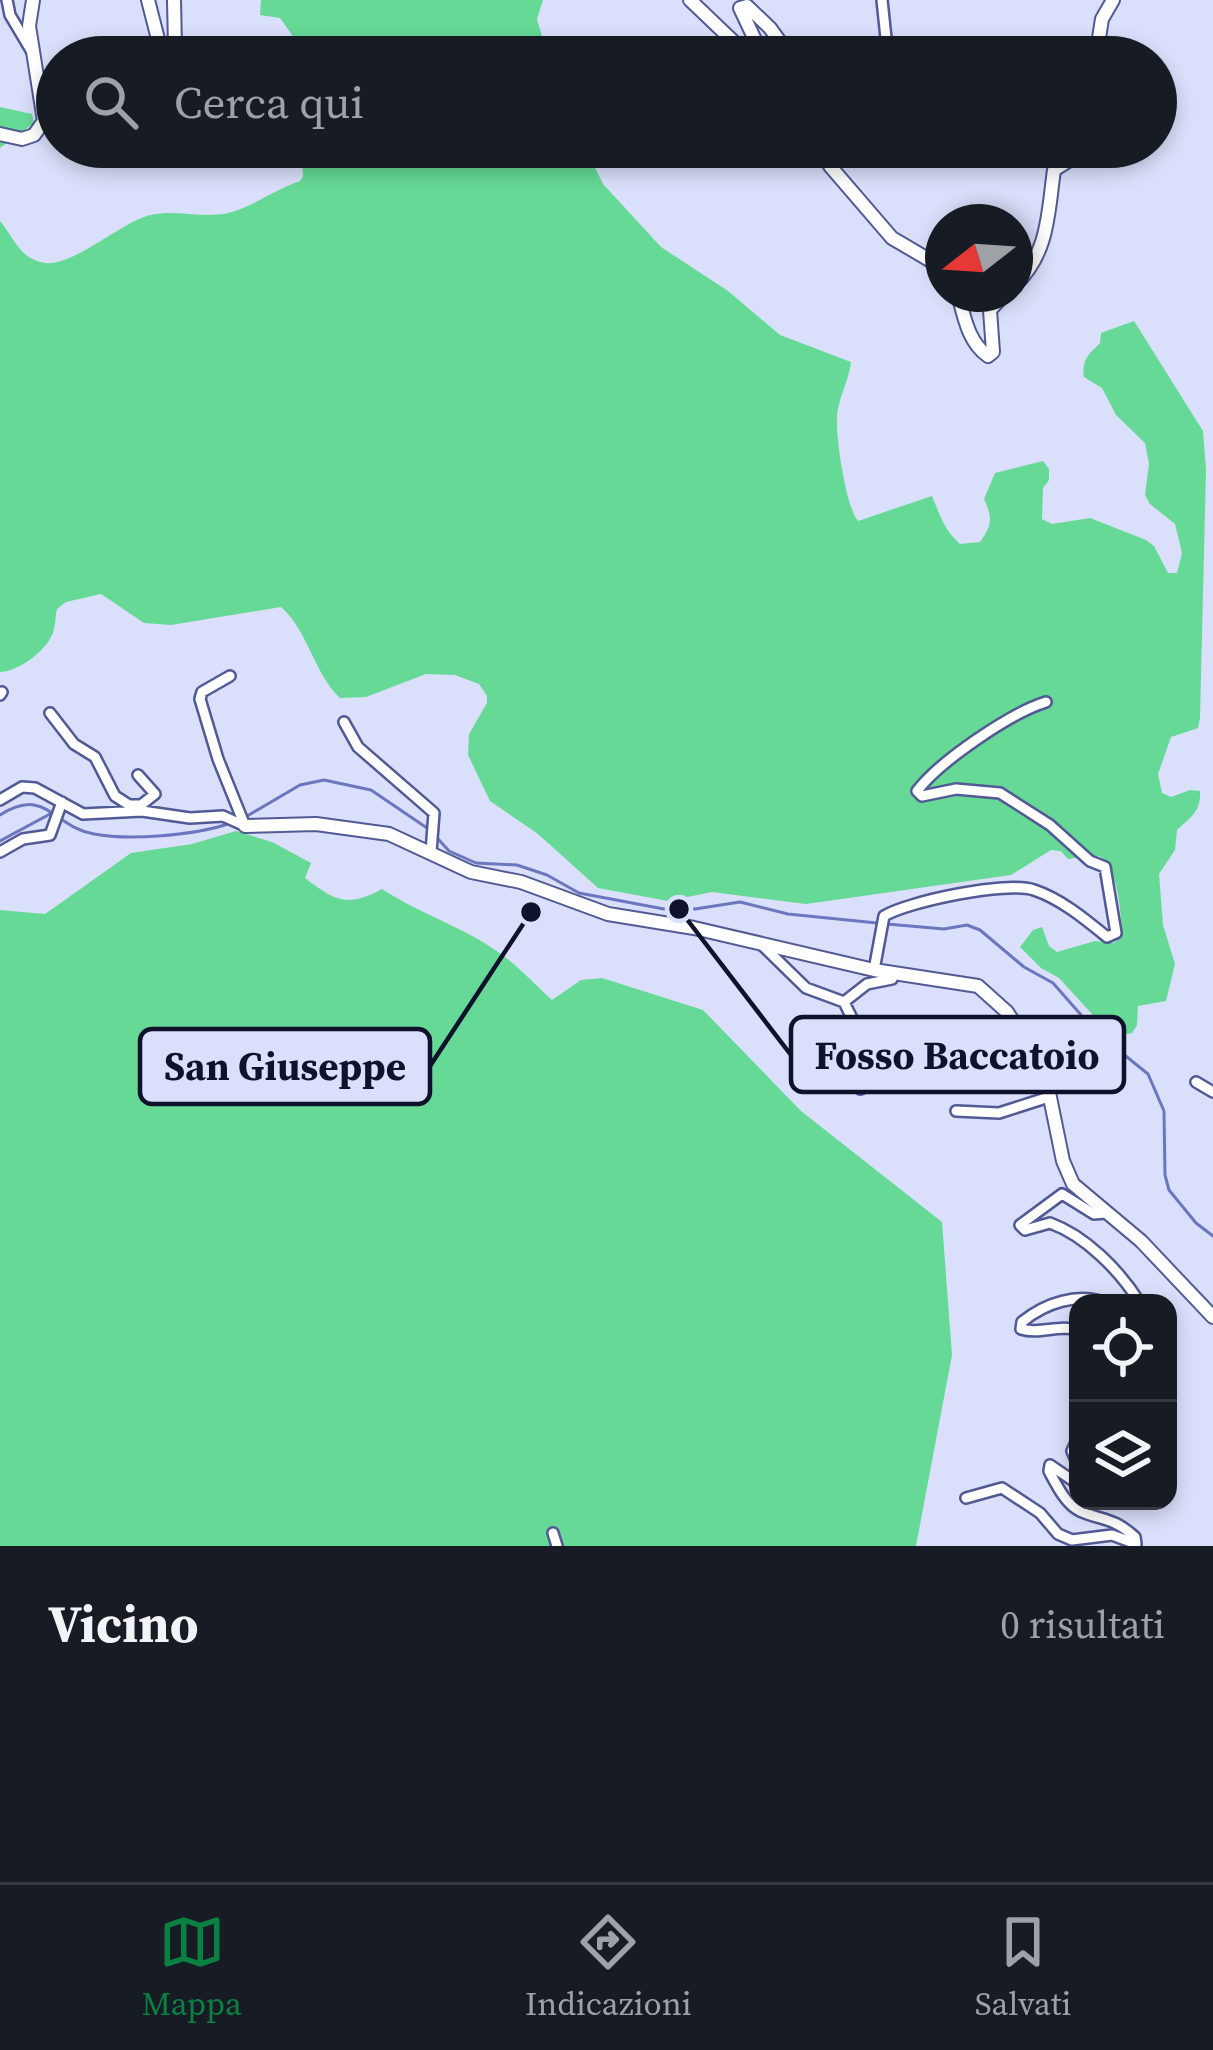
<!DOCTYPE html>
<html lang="it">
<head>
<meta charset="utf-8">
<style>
	:root { --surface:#171b24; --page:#20242c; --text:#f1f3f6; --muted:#9ea1a6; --line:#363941; --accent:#0b8043 }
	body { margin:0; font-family:"Source Serif 4",serif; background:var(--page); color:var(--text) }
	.controls { position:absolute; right:36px; bottom:36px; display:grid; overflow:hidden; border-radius:24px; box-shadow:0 6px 18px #0003 }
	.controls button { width:108px; height:108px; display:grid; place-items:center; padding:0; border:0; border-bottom:3px solid var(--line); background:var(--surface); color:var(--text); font:60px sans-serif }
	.compass { position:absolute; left:925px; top:204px; width:108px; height:108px; border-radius:50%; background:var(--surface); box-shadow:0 6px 18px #0003; rotate:253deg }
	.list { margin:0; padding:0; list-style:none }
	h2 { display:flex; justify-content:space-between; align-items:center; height:156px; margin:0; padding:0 48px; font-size:51px }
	h2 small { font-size:39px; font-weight:400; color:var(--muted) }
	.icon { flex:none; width:66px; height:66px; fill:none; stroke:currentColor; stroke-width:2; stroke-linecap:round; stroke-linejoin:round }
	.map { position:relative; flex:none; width:1213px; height:1546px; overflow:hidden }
	.search { position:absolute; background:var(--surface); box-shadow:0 6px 18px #0003; left:36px; right:36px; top:36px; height:132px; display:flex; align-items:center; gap:30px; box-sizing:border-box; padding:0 42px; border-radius:66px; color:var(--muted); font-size:45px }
	.sheet { height:336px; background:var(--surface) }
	nav { display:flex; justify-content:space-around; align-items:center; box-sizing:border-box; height:168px; border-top:3px solid var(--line); background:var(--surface); font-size:33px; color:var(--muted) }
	nav a { display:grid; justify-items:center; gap:6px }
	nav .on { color:var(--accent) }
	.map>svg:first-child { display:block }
</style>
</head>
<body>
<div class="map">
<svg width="1213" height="1546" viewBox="0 0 1213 1546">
	<rect width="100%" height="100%" fill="#dae0fb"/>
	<!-- green -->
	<path fill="#66d996" d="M 261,0 L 543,0 L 537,19 L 548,57 L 302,57 L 302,49 L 280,18 L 260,15 Z
		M 0,107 L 32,114 L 34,123 L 0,148 L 0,174 Z
		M 301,147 L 585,147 L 603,184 L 661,247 L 728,291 L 780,335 L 851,362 C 849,379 841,393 838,409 C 833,427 846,508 858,521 L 932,496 C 940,515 944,530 960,544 L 980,542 C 992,525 993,518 984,499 L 995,473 L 1043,461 L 1049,469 L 1049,480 L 1043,488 L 1042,519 L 1052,524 L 1090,518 L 1146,540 L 1154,546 L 1168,573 L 1177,573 L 1182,553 L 1175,524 L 1150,504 L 1145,495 L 1149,464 L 1145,443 L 1116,415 L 1102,388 L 1084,377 C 1081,360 1089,354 1100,343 L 1101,333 L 1134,321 L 1203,431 L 1206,470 L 1200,718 L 1198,728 L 1171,737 L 1158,774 L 1162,793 L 1171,797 L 1190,790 L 1200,791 C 1201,812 1191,817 1177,830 L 1175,850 L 1159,874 L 1163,925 L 1175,964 L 1166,1001 L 1138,1006 L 1137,1025 L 1132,1033 L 1113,1037 L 1059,978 L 1041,968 L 1020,947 L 1033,930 L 1042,927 L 1049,946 L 1057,952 L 1095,941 L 1114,943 L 1122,937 C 1122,920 1118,861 1098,856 C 1090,854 1076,858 1068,859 L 1061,851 L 1051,850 L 1011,875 L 806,904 L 712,892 L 668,901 L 598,888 L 538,834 L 490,801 L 468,755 L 469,734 L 487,703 L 487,696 L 479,684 L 455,675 L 426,674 L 366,697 L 340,698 C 313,672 309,632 281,607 L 171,625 L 144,623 L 101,594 L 66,602 L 57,609 C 55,615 56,622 54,629 C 50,649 18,672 0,672 L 0,221 C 14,238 20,260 46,263 C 70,266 115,229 139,219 C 170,205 200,221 232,212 C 255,205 276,189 300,181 L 303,176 Z
		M 236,831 L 272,842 L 311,863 L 305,878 C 335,901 347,908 382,889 C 420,914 464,927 501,954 C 519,967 535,985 552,1000 L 581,980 L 602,978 L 703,1010 L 801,1111 L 942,1222 L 952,1355 L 916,1546 L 0,1546 L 0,910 L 45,914 L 131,853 L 192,844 Z"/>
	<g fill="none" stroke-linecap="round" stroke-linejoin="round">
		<!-- stream -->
		<path stroke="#6b76be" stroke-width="3" d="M 0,815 C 47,786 51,826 94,834 C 130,841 194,835 228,824
			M 242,819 L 300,785 L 324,780 L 371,790 L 430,830 L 449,851 L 476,863 L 517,865 L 547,875 L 579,893 L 664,909 L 695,909 L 740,902 L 788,914 L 877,923
			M 0,841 L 50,814
			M 887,924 L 944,929 L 967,925 L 980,930 L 1024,967 L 1053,983 L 1096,1032 L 1148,1074 L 1164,1111 L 1165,1175 L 1169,1190 L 1196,1223 L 1213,1236"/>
		<defs>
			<path id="street" d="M 7,0 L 10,15 L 32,52
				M 882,0 L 888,57
				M 941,147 L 978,156 L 997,147
				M 230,676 L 202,692 L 200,699 L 218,759 L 245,826
				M 0,695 L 2,692
				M 50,713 L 74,744 L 95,757 L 115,796 L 129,805 L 141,805
				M 344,722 L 358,747 L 434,813 L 431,852
				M 138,775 L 155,794 L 141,805
				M 0,800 L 22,787 L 35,788 L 83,814 L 142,811 L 190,818 L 223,816 L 245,826
				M 0,852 L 23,839 L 50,835 L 62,802
				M 763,946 L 806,988 L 844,1002 L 870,1055 L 889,1053 L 915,1059 L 962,1085
				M 874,970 L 884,916 C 909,901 1007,881 1034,890 C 1061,899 1085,919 1107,937 L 1116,933 L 1105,867 L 1090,861 L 1050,825 L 1000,793 L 956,789 L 922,796 L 917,791 C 939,762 1010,713 1046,702
				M 844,1002 L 867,984 L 892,979 L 894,973
				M 1047,1080 L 1116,1051
				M 1196,1082 L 1213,1092
				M 860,1089 L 880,1080 L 873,1057
				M 956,1111 L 999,1113 L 1049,1097
				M 1106,1213 L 1094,1214 L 1062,1194 L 1020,1225 L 1025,1230 L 1050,1223 C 1086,1236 1120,1271 1140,1303
				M 1078,1330 C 1058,1324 1040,1335 1021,1329 L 1022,1322 C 1045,1303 1078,1292 1106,1303
				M 1078,1438 L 1072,1451 L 1078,1465
				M 966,1498 L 1002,1488 L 1040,1513 L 1058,1534 L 1072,1540 L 1112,1535 L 1136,1544 L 1135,1537 C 1113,1517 1103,1521 1080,1511 C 1066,1505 1056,1484 1049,1471 L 1050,1465 L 1078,1484
				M 553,1533 L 557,1546"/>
			<path id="secondary" d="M 148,0 L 160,47 L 167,55 L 175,47 L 174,0
				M 690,0 L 735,43 L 743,57
				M 763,57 L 740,8 L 747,6 L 770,28 L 791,57
				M 1096,57 L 1102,19 L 1113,0
				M 0,134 L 22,139 L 34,135 L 44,121 L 29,26 L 33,0
				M 821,147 L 830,166 L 892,238 L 943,268
				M 1015,285 C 1049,253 1048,212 1054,170 L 1090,147
				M 958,294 C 964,316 968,342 988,356 L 993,352 L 990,310 L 1005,294
				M 245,826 L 316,824 L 389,834 L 471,872 L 521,882 L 608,914 L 694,928 L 874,970 L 978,986 L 1007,1012 L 1044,1068 L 1063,1161 L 1073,1184 L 1141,1241 L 1213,1317"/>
		</defs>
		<!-- street casing -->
		<use href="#street" stroke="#515a94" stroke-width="14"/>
		<!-- secondary casing -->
		<use href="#secondary" stroke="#515a94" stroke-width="16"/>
		<!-- street -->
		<use href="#street" stroke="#fff" stroke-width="9"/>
		<!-- secondary -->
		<use href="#secondary" stroke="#fff" stroke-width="12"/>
	</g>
	<!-- callouts -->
	<path fill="none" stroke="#0f122a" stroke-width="4.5" d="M679 909L791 1055M531 912L430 1066"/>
	<g fill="#0f122a" stroke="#dae0fb" stroke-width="4.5">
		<circle cx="679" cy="909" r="12"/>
		<circle cx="531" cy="912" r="12"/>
	</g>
	<g fill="#dae0fb" stroke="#0f122a" stroke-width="4.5">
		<rect x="791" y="1017" width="333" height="75" rx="12"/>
		<rect x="140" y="1029" width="290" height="75" rx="12"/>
	</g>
	<g font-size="39" text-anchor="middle" font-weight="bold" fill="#0f122a">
		<text x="957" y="1069">Fosso Baccatoio</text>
		<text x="285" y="1080">San Giuseppe</text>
	</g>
</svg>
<div class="controls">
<button><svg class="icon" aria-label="locate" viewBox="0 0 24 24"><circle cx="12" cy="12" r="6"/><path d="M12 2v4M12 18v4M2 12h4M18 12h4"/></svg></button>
<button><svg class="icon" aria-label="layers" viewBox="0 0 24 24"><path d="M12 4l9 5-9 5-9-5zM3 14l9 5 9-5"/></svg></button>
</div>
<svg class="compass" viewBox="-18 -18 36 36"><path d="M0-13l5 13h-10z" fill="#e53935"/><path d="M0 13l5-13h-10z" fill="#9ea1a6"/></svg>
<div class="search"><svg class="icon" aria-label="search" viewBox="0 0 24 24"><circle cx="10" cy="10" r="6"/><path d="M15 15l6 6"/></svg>Cerca qui</div>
</div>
<section class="sheet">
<h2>Vicino<small>0 risultati</small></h2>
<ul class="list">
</ul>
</section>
<nav>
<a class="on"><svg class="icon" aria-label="map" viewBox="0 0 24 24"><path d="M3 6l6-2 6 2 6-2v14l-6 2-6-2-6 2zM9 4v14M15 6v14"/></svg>Mappa</a>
<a><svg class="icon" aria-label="directions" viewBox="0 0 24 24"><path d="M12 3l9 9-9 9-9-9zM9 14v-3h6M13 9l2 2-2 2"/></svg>Indicazioni</a>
<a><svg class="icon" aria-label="saved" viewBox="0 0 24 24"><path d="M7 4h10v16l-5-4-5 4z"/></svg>Salvati</a>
</nav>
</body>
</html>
